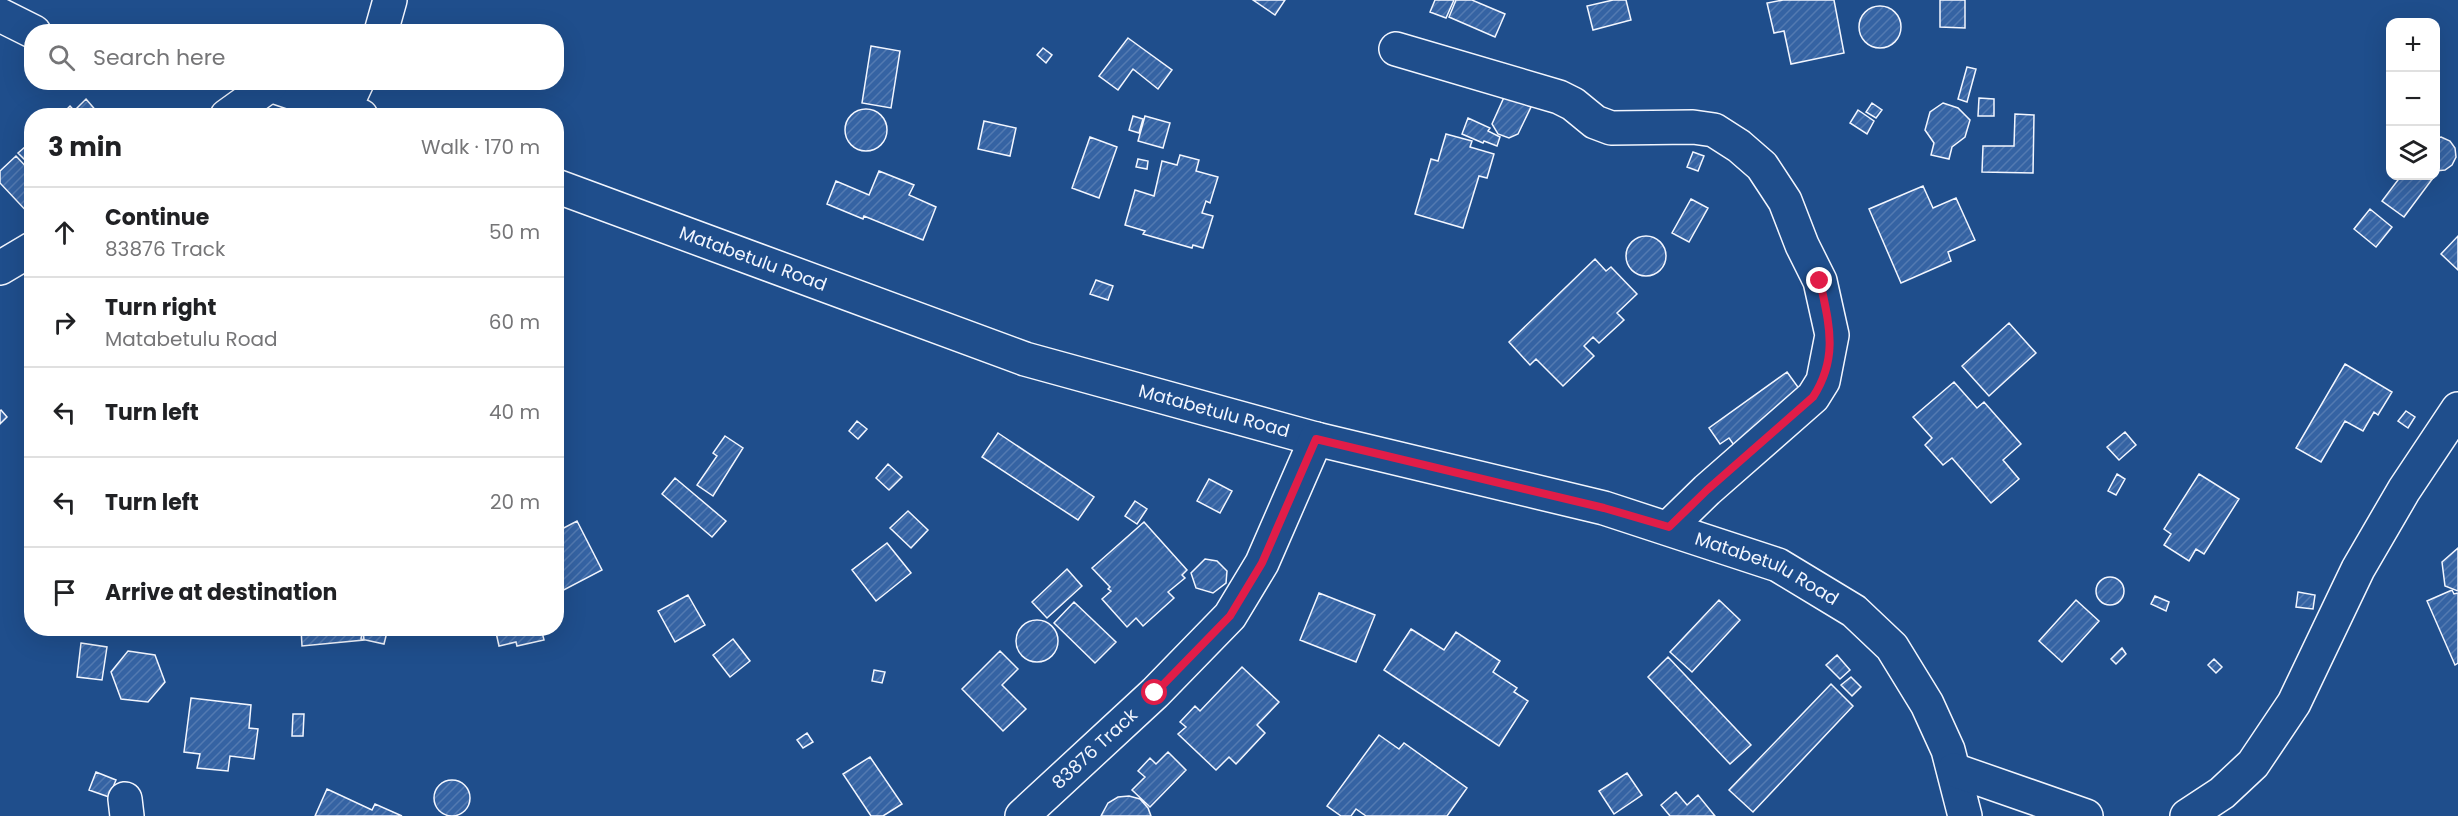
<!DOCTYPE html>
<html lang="en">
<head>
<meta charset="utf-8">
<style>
	:root { --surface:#fff; --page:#f6f6f6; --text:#202124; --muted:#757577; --line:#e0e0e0 }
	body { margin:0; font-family:Poppins,sans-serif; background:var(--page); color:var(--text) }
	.controls { position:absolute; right:18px; top:18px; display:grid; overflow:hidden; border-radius:12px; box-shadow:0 6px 24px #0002 }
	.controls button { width:54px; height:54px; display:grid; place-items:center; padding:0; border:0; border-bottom:2px solid var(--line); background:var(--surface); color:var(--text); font:30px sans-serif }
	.stop { position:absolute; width:18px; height:18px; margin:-14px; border:4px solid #e11d48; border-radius:50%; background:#fff }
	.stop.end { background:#e11d48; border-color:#fff; box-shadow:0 2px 6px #0008 }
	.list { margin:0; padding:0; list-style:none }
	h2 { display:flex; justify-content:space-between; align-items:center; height:78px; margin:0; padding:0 24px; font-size:26px }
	h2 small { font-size:20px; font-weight:400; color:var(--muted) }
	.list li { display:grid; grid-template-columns:39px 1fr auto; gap:18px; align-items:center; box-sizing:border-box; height:90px; padding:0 24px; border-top:2px solid var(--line) }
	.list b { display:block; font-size:22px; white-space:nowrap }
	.list p { margin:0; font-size:20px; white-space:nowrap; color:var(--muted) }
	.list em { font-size:20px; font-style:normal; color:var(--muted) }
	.icon { flex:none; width:33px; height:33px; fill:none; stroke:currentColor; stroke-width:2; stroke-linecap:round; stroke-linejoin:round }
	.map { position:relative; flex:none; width:2458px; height:816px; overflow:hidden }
	.search { position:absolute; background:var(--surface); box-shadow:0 6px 24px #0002; left:24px; top:24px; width:540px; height:66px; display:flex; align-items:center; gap:15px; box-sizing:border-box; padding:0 21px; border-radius:24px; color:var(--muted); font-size:22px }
	.panel { position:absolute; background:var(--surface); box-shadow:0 6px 24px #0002; left:24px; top:108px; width:540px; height:528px; border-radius:24px }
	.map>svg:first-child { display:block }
</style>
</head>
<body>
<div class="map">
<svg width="2458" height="816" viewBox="0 0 2458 816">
	<defs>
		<pattern id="building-hatch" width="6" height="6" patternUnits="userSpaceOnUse" patternTransform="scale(1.5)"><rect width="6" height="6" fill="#3563a3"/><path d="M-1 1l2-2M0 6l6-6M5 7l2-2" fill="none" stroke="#537ab1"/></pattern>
	</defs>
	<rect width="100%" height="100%" fill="#1f4e8c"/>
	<!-- building -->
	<path fill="url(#building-hatch)" stroke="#f2f6ff" stroke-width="1.5" d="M 1253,0 L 1285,0 L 1275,15 Z
		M 1435,0 L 1454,0 L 1446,18 L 1430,12 Z
		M 1456,0 L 1472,0 L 1505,14 L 1495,37 L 1449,17 Z
		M 1613,0 L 1626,0 L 1631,20 L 1593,30 L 1587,6 Z
		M 1783,0 L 1834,0 L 1844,53 L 1791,64 L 1784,31 L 1774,33 L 1767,3 Z
		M 1940,0 L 1965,0 L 1965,28 L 1940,27 Z
		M1859 27a21 21 0 1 1 42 0a21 21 0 1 1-42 0Z
		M 1128,38 L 1172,70 L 1158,89 L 1133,69 L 1118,90 L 1099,76 Z
		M 871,46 L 900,51 L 891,108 L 862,103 Z
		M 1043,48 L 1052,55 L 1046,63 L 1037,55 Z
		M 1967,67 L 1976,69 L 1967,102 L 1958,99 Z
		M 1505,95 L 1531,107 L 1518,134 L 1509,138 L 1498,134 L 1492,124 Z
		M 1979,98 L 1994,99 L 1994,116 L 1978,116 Z
		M 86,99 L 98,113 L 95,116 L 84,116 L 77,108 Z
		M 1872,103 L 1882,110 L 1876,118 L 1866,112 Z
		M 1943,103 L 1958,108 L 1970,120 L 1965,137 L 1952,147 L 1949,159 L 1931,155 L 1934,143 L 1925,130 L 1930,112 Z
		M 70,106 L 79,116 L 60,116 Z
		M845 130a21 21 0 1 1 42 0a21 21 0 1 1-42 0Z
		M 1858,110 L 1874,121 L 1867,134 L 1850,123 Z
		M 2015,114 L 2034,115 L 2033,173 L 1982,172 L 1983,146 L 2014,146 Z
		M 1133,116 L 1143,119 L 1139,133 L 1129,130 Z
		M 1145,116 L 1170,123 L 1163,148 L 1138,141 Z
		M 1468,118 L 1490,128 L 1488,131 L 1500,137 L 1497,146 L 1484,141 L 1483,143 L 1462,134 Z
		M 984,121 L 1016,128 L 1010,156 L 978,149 Z
		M 1446,134 L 1472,141 L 1470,147 L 1494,154 L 1487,178 L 1479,176 L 1463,228 L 1415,214 L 1431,159 L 1438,161 Z
		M 1090,137 L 1117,147 L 1099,198 L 1072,188 Z
		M 2441,137 L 2450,141 L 2455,148 L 2456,157 L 2452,165 L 2445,170 L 2436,171 L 2436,138 Z
		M 32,141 L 32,167 L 18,153 Z
		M 1693,152 L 1704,156 L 1698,171 L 1687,167 Z
		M 1180,155 L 1199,160 L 1196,171 L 1218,177 L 1210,203 L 1206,201 L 1202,213 L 1213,216 L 1203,248 L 1193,245 L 1192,248 L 1143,234 L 1145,231 L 1125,225 L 1135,190 L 1154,196 L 1162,161 L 1177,165 Z
		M 16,156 L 32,173 L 31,216 L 0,183 L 0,171 Z
		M 1138,159 L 1148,161 L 1147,169 L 1136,167 Z
		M 879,171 L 914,185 L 909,195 L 936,207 L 923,240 L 864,216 L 863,219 L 827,204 L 836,181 L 869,195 Z
		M 2401,176 L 2429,176 L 2433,178 L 2404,217 L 2382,201 Z
		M 1923,186 L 1933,208 L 1956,198 L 1975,240 L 1948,252 L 1951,261 L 1901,283 L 1869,209 Z
		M 1691,199 L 1708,208 L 1689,242 L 1672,233 Z
		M 2370,209 L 2392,227 L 2376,247 L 2354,229 Z
		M1626 256a20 20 0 1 1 40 0a20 20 0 1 1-40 0Z
		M 2458,236 L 2458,270 L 2441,254 Z
		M 1595,259 L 1606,271 L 1611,267 L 1637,294 L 1617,313 L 1624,320 L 1599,343 L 1593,337 L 1584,346 L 1594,356 L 1563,386 L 1536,359 L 1530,365 L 1509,342 Z
		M 1096,280 L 1113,286 L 1108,300 L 1090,294 Z
		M 2009,323 L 2036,353 L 1989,396 L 1962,366 Z
		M 2345,364 L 2392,392 L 2378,415 L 2374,412 L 2363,431 L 2345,421 L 2321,462 L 2296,448 Z
		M 1787,372 L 1803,394 L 1736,448 L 1729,438 L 1720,444 L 1709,428 Z
		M 1954,382 L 1977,408 L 1984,402 L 2021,444 L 2003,460 L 2019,479 L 1991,503 L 1952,458 L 1943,465 L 1925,445 L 1932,438 L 1913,417 Z
		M 1,410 L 7,417 L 0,424 L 0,411 Z
		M 2406,411 L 2415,417 L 2408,428 L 2398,421 Z
		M 857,421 L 867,429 L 858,439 L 849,431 Z
		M 2125,432 L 2136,445 L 2119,460 L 2107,447 Z
		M 998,433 L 1094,497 L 1078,520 L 982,457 Z
		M 725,436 L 743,448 L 713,496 L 697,485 L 717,456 L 713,453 Z
		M 888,464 L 902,477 L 889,490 L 876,478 Z
		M 2117,474 L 2125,479 L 2116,495 L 2108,491 Z
		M 2199,474 L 2239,499 L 2204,554 L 2196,549 L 2189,561 L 2164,545 L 2171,534 L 2164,529 Z
		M 675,478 L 726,521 L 712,537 L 662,494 Z
		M 1209,479 L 1232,491 L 1220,513 L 1197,501 Z
		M 1135,501 L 1147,509 L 1137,524 L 1125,516 Z
		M 908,511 L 928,530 L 911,548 L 890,528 Z
		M 577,521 L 602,570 L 556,594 L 556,532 Z
		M 1144,522 L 1187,570 L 1182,575 L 1185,578 L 1168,592 L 1174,598 L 1143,626 L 1136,618 L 1127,627 L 1102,599 L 1111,591 L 1108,589 L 1110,587 L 1092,568 Z
		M 887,543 L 911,573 L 876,601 L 852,570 Z
		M 2458,548 L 2458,591 L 2445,586 L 2442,562 Z
		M 1205,559 L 1217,561 L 1227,571 L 1226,583 L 1213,593 L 1196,588 L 1191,573 Z
		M 1067,569 L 1082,586 L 1047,618 L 1032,602 Z
		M2096 591a14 14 0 1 1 28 0a14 14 0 1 1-28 0Z
		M 2452,590 L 2454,594 L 2458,593 L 2458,663 L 2455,665 L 2427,601 Z
		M 2298,592 L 2315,595 L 2313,609 L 2296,607 Z
		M 1319,593 L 1375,615 L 1356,662 L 1300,640 Z
		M 688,595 L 705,625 L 675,642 L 658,611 Z
		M 2155,596 L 2169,602 L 2166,611 L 2151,604 Z
		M 1719,600 L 1740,620 L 1692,672 L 1670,652 Z
		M 2076,600 L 2099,621 L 2062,662 L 2039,641 Z
		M 1074,602 L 1116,642 L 1095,663 L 1054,623 Z
		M1016 641a21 21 0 1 1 42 0a21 21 0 1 1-42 0Z
		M 301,628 L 363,628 L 364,640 L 302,646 Z
		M 363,628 L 388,628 L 384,644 L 361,639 Z
		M 495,628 L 541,628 L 544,640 L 517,646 L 516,642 L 499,646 Z
		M 1411,629 L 1444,650 L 1456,632 L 1500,661 L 1493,672 L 1517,688 L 1514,692 L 1528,701 L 1499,746 L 1384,670 Z
		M 733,639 L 750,661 L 730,677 L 713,655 Z
		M 81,643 L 107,647 L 102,680 L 77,677 Z
		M 2122,648 L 2126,654 L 2116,664 L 2111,659 Z
		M 128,651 L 155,655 L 165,682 L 148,702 L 121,699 L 111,672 Z
		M 1000,651 L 1018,669 L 1002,685 L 1026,709 L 1003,731 L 962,689 Z
		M 1837,655 L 1850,670 L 1840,679 L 1826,665 Z
		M 1668,657 L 1751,745 L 1730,764 L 1648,677 Z
		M 2214,659 L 2222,667 L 2216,673 L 2208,665 Z
		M 1242,667 L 1279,702 L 1257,725 L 1265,733 L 1236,764 L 1229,757 L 1216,770 L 1178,734 L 1186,727 L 1180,722 L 1195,706 L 1200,711 Z
		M 874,670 L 885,672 L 882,683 L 872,681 Z
		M 1851,677 L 1861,687 L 1852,696 L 1841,685 Z
		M 1831,684 L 1853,706 L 1753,812 L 1729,790 Z
		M 191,698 L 251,705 L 249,728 L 258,729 L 254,759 L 230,756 L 228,771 L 197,768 L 200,754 L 184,752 Z
		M 293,714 L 304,714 L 303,736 L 292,736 Z
		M 807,733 L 813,742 L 803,748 L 797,740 Z
		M 1379,735 L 1399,749 L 1404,743 L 1467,788 L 1447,816 L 1366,816 L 1356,809 L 1351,816 L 1341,816 L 1327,806 Z
		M 1168,752 L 1186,770 L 1150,807 L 1132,790 L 1145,777 L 1138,771 L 1150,758 L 1156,764 Z
		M 870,757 L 902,804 L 883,816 L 871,816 L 843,774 Z
		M 96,772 L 116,780 L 109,797 L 89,790 Z
		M 1627,773 L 1642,795 L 1614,814 L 1599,791 Z
		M434 798a18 18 0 1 1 36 0a18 18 0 1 1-36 0Z
		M 327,789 L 372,810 L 375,804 L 402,816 L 315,816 Z
		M 1676,792 L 1687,805 L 1698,795 L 1715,816 L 1670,816 L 1661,805 Z
		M 1129,796 L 1140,799 L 1148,808 L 1151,816 L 1101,816 L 1108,803 L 1118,797 Z"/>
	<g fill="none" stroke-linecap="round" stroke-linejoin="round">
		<defs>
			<g id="minor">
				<path d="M 0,15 L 34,32"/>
				<path d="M 381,32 L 390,0"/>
				<path d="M 1396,49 L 1559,97 L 1573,104 L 1595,122 L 1611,128 L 1693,127 L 1714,130 L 1739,146 L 1762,166 L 1785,201 L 1802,245 L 1820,281 L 1832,335 L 1823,381 L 1813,397 L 1707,490 L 1669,527"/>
				<path d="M 261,82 L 361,116"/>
				<path d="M 344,110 L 357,82"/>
				<path d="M 227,116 L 270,85"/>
				<path id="s1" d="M 556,186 L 1025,359 L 1316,439 L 1604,508 L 1778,565 L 1854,611 L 1892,647 L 1927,704 L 1948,750 L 1965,816"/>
				<path d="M 0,268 L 32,249"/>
				<path d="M 1954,770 L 2086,816"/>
				<path d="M 125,799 L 127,816"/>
				<path id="s2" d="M 1022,816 L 1155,693 L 1230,616 L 1262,563 L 1316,439"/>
				<path d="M 2187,816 L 2222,793 L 2253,764 L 2294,703 L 2358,569 L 2404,490 L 2458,409"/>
			</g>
		</defs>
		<!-- minor casing -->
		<use href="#minor" stroke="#f2f6ff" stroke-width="36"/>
		<!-- minor -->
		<use href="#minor" stroke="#1f4e8c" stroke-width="33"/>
	</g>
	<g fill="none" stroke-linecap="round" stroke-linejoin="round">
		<!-- route -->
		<path stroke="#e11d48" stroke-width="8" d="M 1155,693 L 1230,616 L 1262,563 L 1316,439 L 1604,508 L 1669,527 L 1707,490 L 1813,397 C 1839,357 1829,324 1820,281"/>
	</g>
	<g text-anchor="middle" stroke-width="4.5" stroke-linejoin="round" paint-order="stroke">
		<!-- street labels -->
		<g font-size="18" fill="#f2f6ff" stroke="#1f4e8c">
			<text dy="6" stroke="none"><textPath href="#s1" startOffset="210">Matabetulu Road</textPath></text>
			<text dy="6" stroke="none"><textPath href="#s1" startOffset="696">Matabetulu Road</textPath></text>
			<text dy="6" stroke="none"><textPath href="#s1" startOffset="1272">Matabetulu Road</textPath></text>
			<text dy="6" stroke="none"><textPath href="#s2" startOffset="99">83876 Track</textPath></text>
		</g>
	</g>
</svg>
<div class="controls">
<button>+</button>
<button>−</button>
<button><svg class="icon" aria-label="layers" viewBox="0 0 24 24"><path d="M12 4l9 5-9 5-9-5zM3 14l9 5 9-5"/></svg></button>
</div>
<div class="stop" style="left:1155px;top:693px"></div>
<div class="stop end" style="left:1820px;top:281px"></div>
<div class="search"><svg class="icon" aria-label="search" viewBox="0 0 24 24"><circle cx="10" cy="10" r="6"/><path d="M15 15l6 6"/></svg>Search here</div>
<section class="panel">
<h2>3 min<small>Walk · 170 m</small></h2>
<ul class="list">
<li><svg class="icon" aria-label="ahead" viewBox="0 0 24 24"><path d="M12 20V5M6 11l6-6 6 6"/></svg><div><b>Continue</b><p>83876 Track</p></div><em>50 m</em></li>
<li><svg class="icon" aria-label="right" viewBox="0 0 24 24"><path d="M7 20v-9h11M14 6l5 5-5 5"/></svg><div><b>Turn right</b><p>Matabetulu Road</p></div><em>60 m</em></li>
<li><svg class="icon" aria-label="left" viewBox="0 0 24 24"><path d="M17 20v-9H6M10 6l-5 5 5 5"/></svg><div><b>Turn left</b></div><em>40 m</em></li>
<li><svg class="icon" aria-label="left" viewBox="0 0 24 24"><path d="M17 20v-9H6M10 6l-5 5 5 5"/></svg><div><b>Turn left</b></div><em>20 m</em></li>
<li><svg class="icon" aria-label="arrive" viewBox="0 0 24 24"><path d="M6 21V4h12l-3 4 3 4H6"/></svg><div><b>Arrive at destination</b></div></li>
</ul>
</section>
</div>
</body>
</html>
